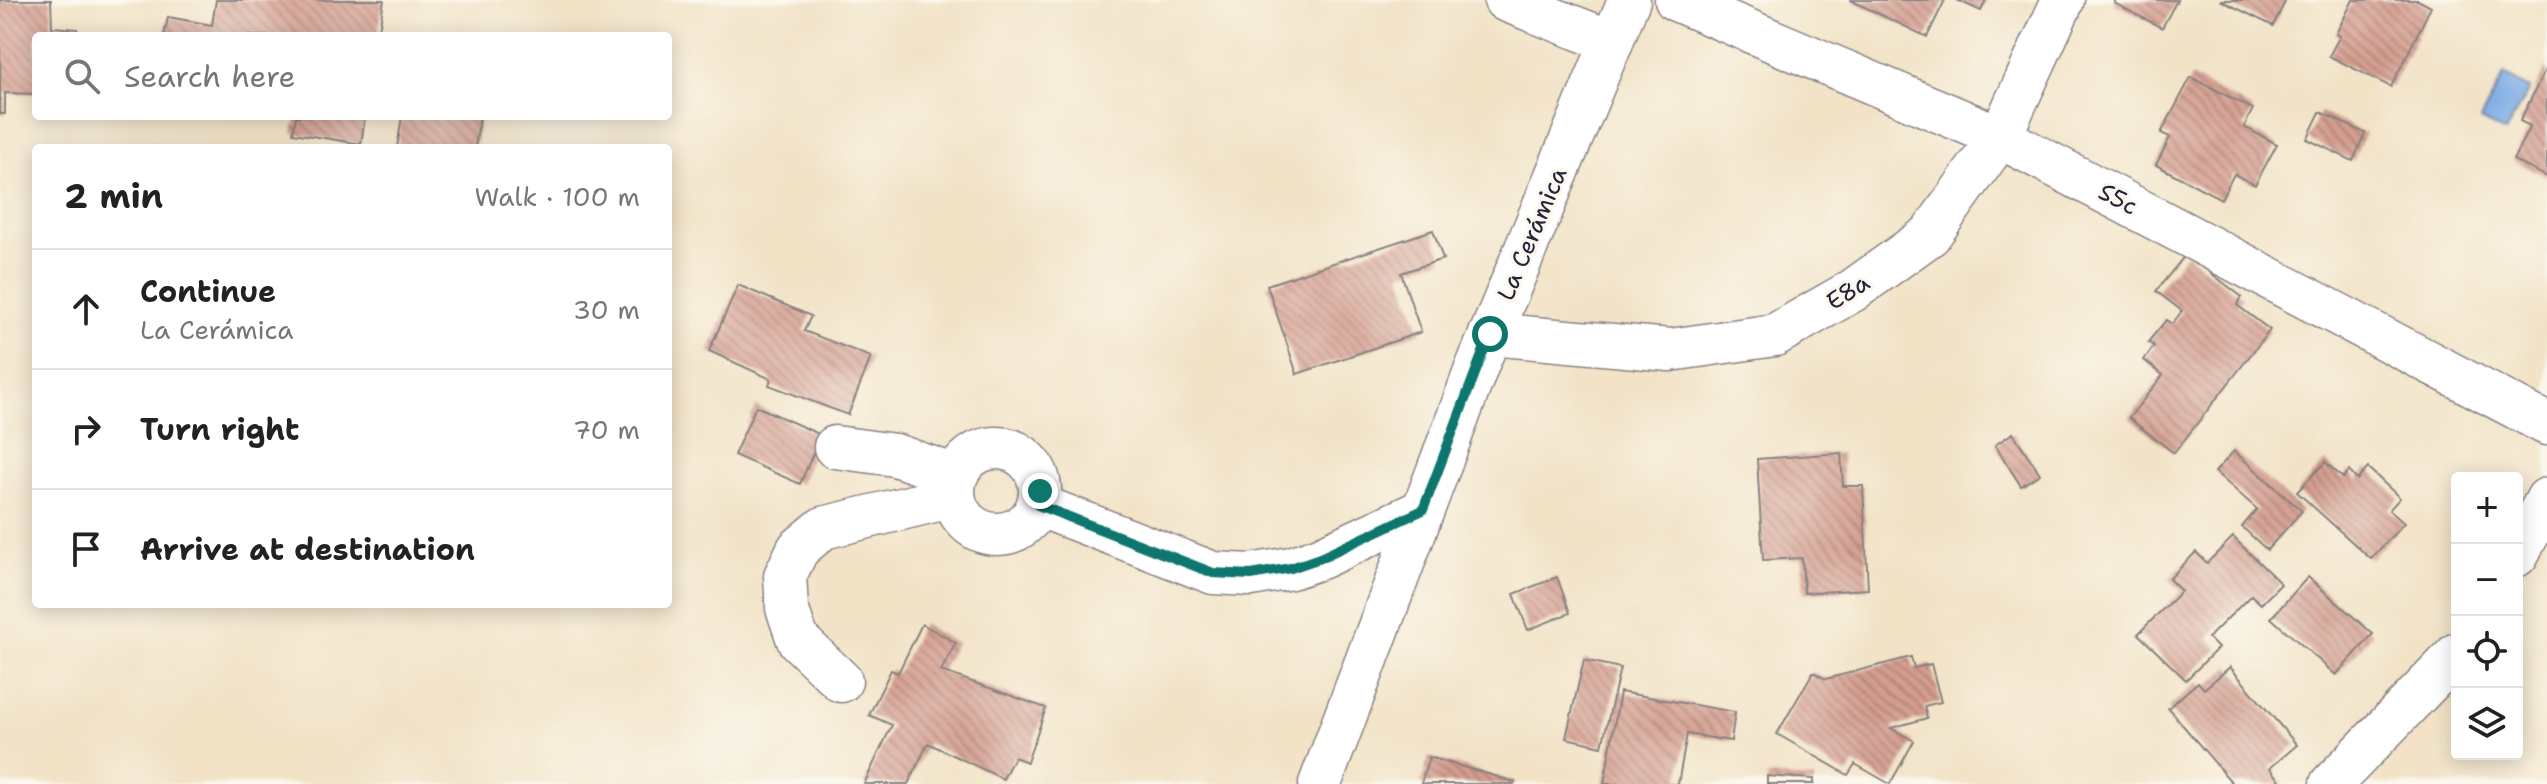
<!DOCTYPE html>
<html lang="en">
<head>
<meta charset="utf-8">
<style>
	:root { --surface:#fff; --page:#f6f6f6; --text:#222; --muted:#767676; --line:#e0e0e0 }
	body { margin:0; font-family:"Shantell Sans",sans-serif; background:var(--page); color:var(--text) }
	.controls { position:absolute; right:24px; bottom:24px; display:grid; overflow:hidden; border-radius:8px; box-shadow:0 4px 20px #0003 }
	.controls button { width:72px; height:72px; display:grid; place-items:center; padding:0; border:0; border-bottom:2px solid var(--line); background:var(--surface); color:var(--text); font:40px sans-serif }
	.stop { position:absolute; width:24px; height:24px; margin:-18px; border:6px solid #0f766e; border-radius:50%; background:#fff }
	.stop.end { background:#0f766e; border-color:#fff; box-shadow:0 2px 8px #0008 }
	.list { margin:0; padding:0; list-style:none }
	h2 { display:flex; justify-content:space-between; align-items:center; height:104px; margin:0; padding:0 32px; font-size:34px }
	h2 small { font-size:26px; font-weight:400; color:var(--muted) }
	.list li { display:grid; grid-template-columns:52px 1fr auto; gap:24px; align-items:center; box-sizing:border-box; height:120px; padding:0 32px; border-top:2px solid var(--line) }
	.list b { display:block; font-size:30px; white-space:nowrap }
	.list p { margin:0; font-size:26px; white-space:nowrap; color:var(--muted) }
	.list em { font-size:26px; font-style:normal; color:var(--muted) }
	.icon { flex:none; width:44px; height:44px; fill:none; stroke:currentColor; stroke-width:2; stroke-linecap:round; stroke-linejoin:round }
	.map { position:relative; flex:none; width:2547px; height:784px; overflow:hidden }
	.search { position:absolute; background:var(--surface); box-shadow:0 4px 20px #0003; left:32px; top:32px; width:640px; height:88px; display:flex; align-items:center; gap:20px; box-sizing:border-box; padding:0 28px; border-radius:8px; color:var(--muted); font-size:30px }
	.panel { position:absolute; background:var(--surface); box-shadow:0 4px 20px #0003; left:32px; top:144px; width:640px; height:464px; border-radius:8px }
	.map>svg:first-child { display:block }
</style>
</head>
<body>
<div class="map">
<svg width="2547" height="784" viewBox="0 0 2547 784">
	<defs>
		<pattern id="building-back-hatch" width="6" height="6" patternUnits="userSpaceOnUse" patternTransform="scale(2)"><rect width="6" height="6" fill="#d49d8f"/><path d="M-1 5l2 2M0 0l6 6M5-1l2 2" fill="none" stroke="#ac8076"/></pattern>
	</defs>
	<rect width="100%" height="100%" fill="#fbf7ec"/>
	<filter id="ink" filterUnits="userSpaceOnUse"><feTurbulence type="fractalNoise" baseFrequency=".0125" numOctaves="2"/><feDisplacementMap in="SourceGraphic" scale="16" xChannelSelector="R" yChannelSelector="G"/><feConvolveMatrix kernelMatrix="1 2 1 2 8 2 1 2 1" color-interpolation-filters="sRGB"/></filter>
	<filter id="wash" filterUnits="userSpaceOnUse"><feTurbulence type="fractalNoise" baseFrequency=".006" numOctaves="4" result="noise"/><feDisplacementMap in="SourceGraphic" scale="32" xChannelSelector="R" yChannelSelector="G"/><feGaussianBlur stdDeviation="1.8" result="paint"/><feColorMatrix in="noise" values="0 0 0 0 0 0 0 0 0 0 0 0 0 0 0 0 0 1.4 0 .05"/><feComposite in="paint" operator="in"/></filter>
	<g filter="url(#wash)">
		<rect width="100%" height="100%" fill="#f2e3c7"/>
		<!-- water -->
		<path fill="#7aaae4" stroke="#4e6690" stroke-width="2" d="M 2504,75 L 2529,89 L 2505,133 L 2480,120 Z"/>
		<g id="blocks">
			<!-- building -->
			<path fill="url(#building-back-hatch)" d="M 0,0 L 51,0 L 52,27 L 77,29 L 78,36 L 36,36 L 36,94 L 5,93 L 5,114 L 0,114 Z
				M 216,0 L 384,0 L 378,36 L 164,36 L 168,17 L 212,25 Z
				M 1850,0 L 1945,0 L 1927,37 Z
				M 1957,0 L 1986,0 L 1981,11 Z
				M 2116,0 L 2177,0 L 2162,28 L 2114,3 Z
				M 2220,0 L 2286,0 L 2273,26 Z
				M 2353,0 L 2418,0 L 2431,7 L 2391,87 L 2329,56 L 2340,36 L 2336,34 Z
				M 2547,66 L 2547,177 L 2513,160 L 2530,126 L 2520,121 Z
				M 2191,77 L 2253,109 L 2244,127 L 2277,144 L 2255,185 L 2234,174 L 2221,199 L 2156,165 L 2170,137 L 2161,133 Z
				M 2320,112 L 2365,133 L 2353,161 L 2307,139 Z
				M 296,116 L 365,116 L 361,144 L 293,133 Z
				M 402,116 L 480,116 L 475,148 L 397,148 Z
				M 1433,230 L 1443,259 L 1401,273 L 1421,332 L 1297,374 L 1267,285 Z
				M 2186,254 L 2242,297 L 2237,305 L 2270,330 L 2174,453 L 2129,418 L 2163,375 L 2144,360 L 2154,346 L 2148,342 L 2166,320 L 2172,324 L 2182,311 L 2156,291 Z
				M 738,285 L 811,316 L 804,331 L 871,357 L 848,415 L 769,385 L 771,379 L 709,351 Z
				M 756,406 L 821,435 L 800,484 L 734,455 Z
				M 2013,433 L 2040,474 L 2021,486 L 1995,445 Z
				M 2234,451 L 2302,511 L 2267,550 L 2242,527 L 2257,509 L 2215,472 Z
				M 1841,453 L 1843,486 L 1863,486 L 1868,589 L 1804,593 L 1802,558 L 1763,560 L 1757,459 Z
				M 2325,462 L 2343,478 L 2349,471 L 2357,480 L 2368,468 L 2400,498 L 2389,510 L 2404,523 L 2371,559 L 2297,492 Z
				M 2233,537 L 2281,584 L 2261,604 L 2251,595 L 2208,638 L 2218,648 L 2186,680 L 2138,634 L 2181,591 L 2169,579 L 2196,552 L 2207,563 Z
				M 1557,577 L 1570,613 L 1528,630 L 1514,594 Z
				M 2308,577 L 2373,634 L 2336,675 L 2271,618 Z
				M 922,624 L 956,643 L 941,671 L 1046,708 L 1027,762 L 1014,757 L 1003,779 L 928,743 L 908,784 L 864,784 L 892,725 L 869,715 L 891,670 L 898,673 Z
				M 1911,657 L 1914,668 L 1931,664 L 1941,702 L 1924,706 L 1927,718 L 1891,728 L 1914,741 L 1890,784 L 1855,764 L 1848,775 L 1777,734 L 1813,672 L 1826,679 Z
				M 1584,660 L 1620,668 L 1602,746 L 1566,738 Z
				M 2230,667 L 2297,745 L 2270,768 L 2283,784 L 2233,784 L 2168,708 L 2198,682 L 2204,689 Z
				M 1620,692 L 1735,712 L 1731,741 L 1687,734 L 1678,784 L 1604,784 Z
				M 1429,757 L 1515,782 L 1514,784 L 1421,784 Z
				M 1767,776 L 1814,779 L 1814,784 L 1767,784 Z"/>
		</g>
	</g>
	<g filter="url(#ink)">
		<use href="#blocks" fill-opacity="0" stroke="#8a8281" stroke-width="2"/>
		<g fill="none" stroke-linecap="round" stroke-linejoin="round">
			<defs>
				<path id="minor" d="M 1505,0 L 1612,42
					M 1676,0 L 2000,137 L 2547,424
					M 1490,334 L 1670,350 L 1775,335 L 1852,291 L 1930,235 L 2000,137 L 2063,0
					M 835,447 L 895,455 L 956,476
					M954 491a43 43 0 1 1 86 0a43 43 0 1 1-86 0Z
					M 1038,505 L 1213,573 L 1251,575 L 1291,568 L 1320,558 L 1423,510
					M 2517,555 L 2547,499
					M 841,681 L 798,640 L 787,608 L 785,576 L 798,549 L 823,528 L 954,496
					M 1320,784 L 1478,364 L 1629,0
					M 2331,784 L 2457,654"/>
			</defs>
			<!-- minor casing -->
			<use href="#minor" stroke="#8a8281" stroke-width="45"/>
			<!-- minor -->
			<use href="#minor" stroke="#fff" stroke-width="42"/>
		</g>
	</g>
	<g fill="none" stroke-linecap="round" stroke-linejoin="round" filter="url(#ink)">
		<!-- route -->
		<path stroke="#0f766e" stroke-width="10" d="M 1040,491 L 1038,505 L 1213,573 L 1251,575 L 1291,568 L 1320,558 L 1423,510 L 1490,334"/>
	</g>
	<g text-anchor="middle" stroke-width="6" stroke-linejoin="round" paint-order="stroke">
		<!-- street labels -->
		<g font-size="24" fill="#22223b" stroke="#fbf7ec">
			<text transform="translate(2118 199) rotate(28)" y="8">S5c</text>
			<text transform="translate(1532 234) rotate(-67)" y="8">La Cerámica</text>
			<text transform="translate(1848 292) rotate(-32)" y="8">E8a</text>
		</g>
	</g>
</svg>
<div class="controls">
<button>+</button>
<button>−</button>
<button><svg class="icon" aria-label="locate" viewBox="0 0 24 24"><circle cx="12" cy="12" r="6"/><path d="M12 2v4M12 18v4M2 12h4M18 12h4"/></svg></button>
<button><svg class="icon" aria-label="layers" viewBox="0 0 24 24"><path d="M12 4l9 5-9 5-9-5zM3 14l9 5 9-5"/></svg></button>
</div>
<div class="stop" style="left:1490px;top:334px"></div>
<div class="stop end" style="left:1040px;top:491px"></div>
<div class="search"><svg class="icon" aria-label="search" viewBox="0 0 24 24"><circle cx="10" cy="10" r="6"/><path d="M15 15l6 6"/></svg>Search here</div>
<section class="panel">
<h2>2 min<small>Walk · 100 m</small></h2>
<ul class="list">
<li><svg class="icon" aria-label="ahead" viewBox="0 0 24 24"><path d="M12 20V5M6 11l6-6 6 6"/></svg><div><b>Continue</b><p>La Cerámica</p></div><em>30 m</em></li>
<li><svg class="icon" aria-label="right" viewBox="0 0 24 24"><path d="M7 20v-9h11M14 6l5 5-5 5"/></svg><div><b>Turn right</b></div><em>70 m</em></li>
<li><svg class="icon" aria-label="arrive" viewBox="0 0 24 24"><path d="M6 21V4h12l-3 4 3 4H6"/></svg><div><b>Arrive at destination</b></div></li>
</ul>
</section>
</div>
</body>
</html>
